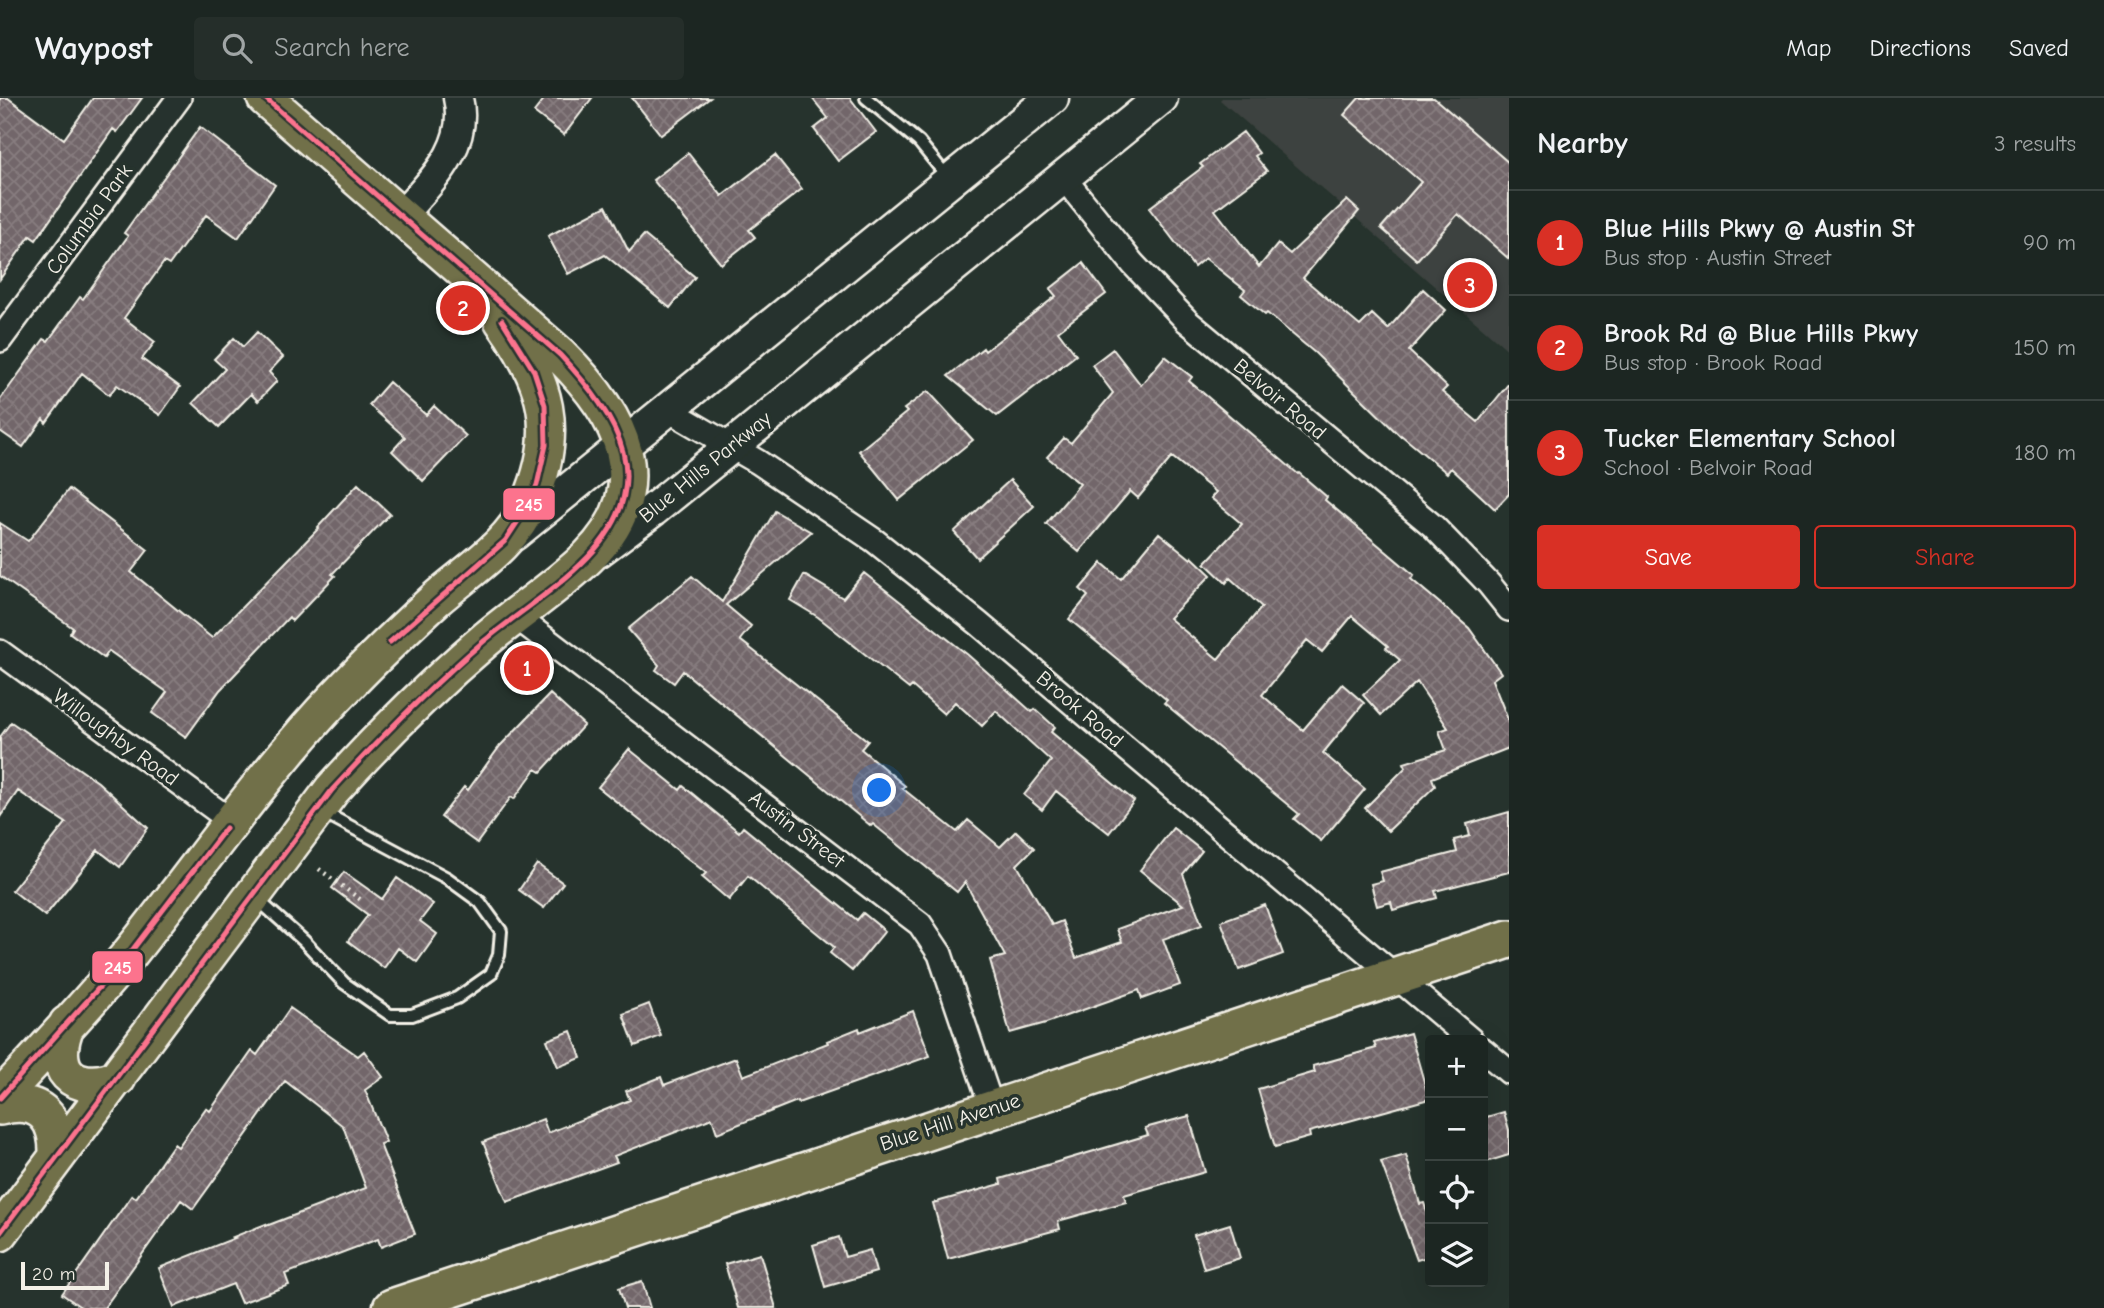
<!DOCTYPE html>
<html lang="en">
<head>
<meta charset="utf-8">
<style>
	:root { --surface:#1c2622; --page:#252e2a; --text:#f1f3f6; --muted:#a0a5a5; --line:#3a4340; --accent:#d93025 }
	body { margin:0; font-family:"Comic Neue",sans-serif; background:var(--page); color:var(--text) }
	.controls { position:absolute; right:21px; bottom:21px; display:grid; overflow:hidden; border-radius:7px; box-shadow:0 7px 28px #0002 }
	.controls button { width:63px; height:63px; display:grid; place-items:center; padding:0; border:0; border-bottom:2px solid var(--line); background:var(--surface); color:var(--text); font:35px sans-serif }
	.scale { position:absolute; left:21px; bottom:18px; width:88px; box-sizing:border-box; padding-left:7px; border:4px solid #f4f1e8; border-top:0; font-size:19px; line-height:24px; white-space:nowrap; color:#f4f1e8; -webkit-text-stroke:5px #26332d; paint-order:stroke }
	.you { position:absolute; left:880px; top:693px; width:24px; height:24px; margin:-18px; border:5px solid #fff; border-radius:50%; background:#1a73e8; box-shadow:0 0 0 10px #1a73e833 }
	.badge { display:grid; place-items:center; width:46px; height:46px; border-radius:50%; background:var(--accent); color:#fff; font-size:23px; font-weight:700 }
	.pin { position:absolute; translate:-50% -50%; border:4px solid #fff; box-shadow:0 2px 7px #0006 }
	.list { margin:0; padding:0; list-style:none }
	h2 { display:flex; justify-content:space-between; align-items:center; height:91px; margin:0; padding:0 28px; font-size:30px }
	h2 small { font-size:23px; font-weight:400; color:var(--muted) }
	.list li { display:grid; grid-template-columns:46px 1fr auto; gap:21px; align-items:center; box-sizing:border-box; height:105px; padding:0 28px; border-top:2px solid var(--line) }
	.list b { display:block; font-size:26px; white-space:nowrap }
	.list p { margin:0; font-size:23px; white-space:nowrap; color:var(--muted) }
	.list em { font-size:23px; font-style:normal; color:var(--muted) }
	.actions { display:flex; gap:14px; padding:21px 28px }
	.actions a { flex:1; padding:16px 0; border:2px solid var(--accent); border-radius:7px; text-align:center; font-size:24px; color:var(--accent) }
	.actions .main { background:var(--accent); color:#fff }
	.icon { flex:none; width:38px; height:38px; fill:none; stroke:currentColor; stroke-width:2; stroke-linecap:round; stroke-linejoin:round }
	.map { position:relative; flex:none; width:1509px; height:1210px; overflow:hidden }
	header { display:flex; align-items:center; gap:42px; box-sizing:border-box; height:98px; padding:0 35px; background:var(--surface); border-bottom:2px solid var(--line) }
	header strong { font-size:33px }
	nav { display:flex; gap:38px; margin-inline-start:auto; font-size:24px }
	.search { width:490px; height:63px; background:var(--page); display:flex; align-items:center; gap:18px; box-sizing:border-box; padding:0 24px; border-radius:7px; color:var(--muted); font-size:26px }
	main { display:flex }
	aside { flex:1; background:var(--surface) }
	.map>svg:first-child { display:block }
</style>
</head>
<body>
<header>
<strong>Waypost</strong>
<div class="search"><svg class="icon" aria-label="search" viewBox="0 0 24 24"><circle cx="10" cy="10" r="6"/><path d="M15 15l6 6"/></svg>Search here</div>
<nav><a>Map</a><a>Directions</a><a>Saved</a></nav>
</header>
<main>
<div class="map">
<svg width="1509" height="1210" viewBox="0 0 1509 1210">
	<defs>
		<pattern id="building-cross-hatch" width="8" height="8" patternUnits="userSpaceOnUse" patternTransform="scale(1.75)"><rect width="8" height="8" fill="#72666a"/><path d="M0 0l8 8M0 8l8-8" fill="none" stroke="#877c7f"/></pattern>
	</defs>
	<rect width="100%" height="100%" fill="#26332d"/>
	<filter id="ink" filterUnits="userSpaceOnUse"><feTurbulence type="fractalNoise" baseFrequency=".0143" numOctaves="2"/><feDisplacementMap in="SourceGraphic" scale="14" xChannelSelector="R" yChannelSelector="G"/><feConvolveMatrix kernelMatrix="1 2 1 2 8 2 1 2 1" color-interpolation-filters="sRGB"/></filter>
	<g filter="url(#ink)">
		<!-- built -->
		<path fill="#3d423f" d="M 1222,0 L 1509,0 L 1509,253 L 1220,2 Z"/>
		<!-- building -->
		<path fill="url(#building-cross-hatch)" stroke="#f4f1e8" stroke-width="2" d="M 0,0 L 8,0 L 64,41 L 93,0 L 142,0 L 117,34 L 113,31 L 36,142 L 30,138 L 0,181 Z
			M 545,0 L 592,0 L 564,37 L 534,14 Z
			M 632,0 L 710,0 L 661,37 Z
			M 812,0 L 850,0 L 876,34 L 838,63 L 814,31 L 828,20 Z
			M 1359,0 L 1434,0 L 1509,65 L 1509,161 L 1458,116 L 1417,162 L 1381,130 L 1421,84 L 1344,17 Z
			M 200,29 L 275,87 L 238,140 L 206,117 L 169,167 L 164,164 L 124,220 L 155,244 L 142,261 L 180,289 L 160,317 L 117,287 L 109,297 L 82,275 L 46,325 L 43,321 L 23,349 L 0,333 L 0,302 L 44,241 L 48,243 L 80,199 L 83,201 L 128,138 L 124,135 Z
			M 1243,34 L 1259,55 L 1255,58 L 1267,73 L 1215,112 L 1259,169 L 1278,146 L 1290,156 L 1347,102 L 1359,113 L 1303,180 L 1360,228 L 1372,216 L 1388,231 L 1423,191 L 1446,212 L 1409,253 L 1447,289 L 1442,294 L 1478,324 L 1509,285 L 1509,396 L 1495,411 L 1451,370 L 1447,375 L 1401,337 L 1400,338 L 1315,255 L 1267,215 L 1265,217 L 1241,197 L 1245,192 L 1205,160 L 1194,169 L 1149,110 L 1203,69 L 1200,66 Z
			M 688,55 L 722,98 L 775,57 L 802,91 L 749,132 L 755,139 L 721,166 L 653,82 Z
			M 606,108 L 629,154 L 644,137 L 695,179 L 670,210 L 605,157 L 568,176 L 548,138 Z
			M 1083,165 L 1106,196 L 1058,233 L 1076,257 L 997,318 L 948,278 L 983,250 L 985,253 L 1056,198 L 1050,191 Z
			M 257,234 L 283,259 L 269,274 L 277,283 L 258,303 L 251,296 L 219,329 L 193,305 L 225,271 L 214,261 L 234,240 L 243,249 Z
			M 1113,251 L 1141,287 L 1165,258 L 1192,279 L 1189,283 L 1298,376 L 1299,375 L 1327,399 L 1325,402 L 1414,477 L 1411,481 L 1469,530 L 1501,575 L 1492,582 L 1509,624 L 1509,650 L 1432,680 L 1435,688 L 1388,733 L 1365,710 L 1406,669 L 1404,665 L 1446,652 L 1439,633 L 1448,630 L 1417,584 L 1381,617 L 1363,597 L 1400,562 L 1386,550 L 1388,548 L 1352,518 L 1322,554 L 1307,542 L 1262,597 L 1303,632 L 1342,586 L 1364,605 L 1323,655 L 1365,691 L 1321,743 L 1294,721 L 1299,716 L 1164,605 L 1167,602 L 1069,521 L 1088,498 L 1080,491 L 1102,465 L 1121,481 L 1159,435 L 1191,461 L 1192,459 L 1211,477 L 1169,520 L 1218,561 L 1262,509 L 1230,480 L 1226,485 L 1205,465 L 1242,426 L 1211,400 L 1216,394 L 1172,359 L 1138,400 L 1130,393 L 1079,454 L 1046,426 L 1080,386 L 1047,359 L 1064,340 L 1071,345 L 1113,295 L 1092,267 Z
			M 389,284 L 426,317 L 434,308 L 466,338 L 423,383 L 392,353 L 405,339 L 369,307 Z
			M 928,293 L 973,342 L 899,402 L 859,353 L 907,314 L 904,311 Z
			M 1010,382 L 1034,408 L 977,460 L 954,434 Z
			M 358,386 L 390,416 L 332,476 L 335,478 L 292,523 L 289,519 L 220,592 L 186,639 L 152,615 L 167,594 L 109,553 L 104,560 L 70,535 L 73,530 L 0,478 L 0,425 L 28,443 L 69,391 L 148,452 L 131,474 L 212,540 L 319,430 L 318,429 Z
			M 775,413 L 811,434 L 726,507 L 751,528 L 740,542 L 868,643 L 861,651 L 905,688 L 902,690 L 957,734 L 968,722 L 1000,749 L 1016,733 L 1034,750 L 1017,767 L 1052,827 L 1062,823 L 1076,860 L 1122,844 L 1117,831 L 1183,807 L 1140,772 L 1173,730 L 1202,753 L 1183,776 L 1202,827 L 1163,841 L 1180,887 L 1142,901 L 1139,892 L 1046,925 L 1010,935 L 990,862 L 1005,858 L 965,784 L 957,794 L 873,726 L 871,728 L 683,573 L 674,585 L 656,572 L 659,567 L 628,531 L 692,478 L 722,504 Z
			M 864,475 L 968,557 L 1032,614 L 1035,611 L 1055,629 L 1051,634 L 1134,703 L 1109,735 L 1056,693 L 1042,712 L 1024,697 L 1051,663 L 996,613 L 982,628 L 955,604 L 944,616 L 912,588 L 909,591 L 818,519 L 790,502 L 804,477 L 843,500 Z
			M 550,596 L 584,627 L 541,674 L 536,671 L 514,701 L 511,699 L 477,745 L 441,719 L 464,689 L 468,692 L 500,648 Z
			M 11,624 L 98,684 L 148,730 L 120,769 L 98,752 L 45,818 L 12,792 L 66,725 L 18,693 L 0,719 L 0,639 Z
			M 629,651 L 680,692 L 683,688 L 739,734 L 743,729 L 857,822 L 863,815 L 885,833 L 852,873 L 830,855 L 834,849 L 748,778 L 729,802 L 702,779 L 706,775 L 598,689 Z
			M 1509,714 L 1509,774 L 1435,793 L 1437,800 L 1393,812 L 1391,804 L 1377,808 L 1371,786 L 1383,783 L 1380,774 L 1457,754 L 1454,742 L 1470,738 L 1467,726 Z
			M 537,766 L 563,785 L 544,810 L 519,792 Z
			M 344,774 L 382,801 L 397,780 L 433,806 L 420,823 L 437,836 L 417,864 L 398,850 L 384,870 L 348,843 L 368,817 L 332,790 Z
			M 1265,807 L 1283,856 L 1239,872 L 1221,823 Z
			M 649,906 L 661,938 L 635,948 L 623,916 Z
			M 290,910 L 358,958 L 364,953 L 383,979 L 365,992 L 386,1044 L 380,1046 L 415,1136 L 381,1149 L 378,1141 L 285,1176 L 289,1187 L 241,1205 L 233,1186 L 174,1209 L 159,1170 L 235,1140 L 233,1139 L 266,1126 L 266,1128 L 366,1090 L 343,1028 L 285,983 L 193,1111 L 181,1102 L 104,1210 L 82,1210 L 62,1196 L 132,1097 L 136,1100 L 174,1046 L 178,1049 L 206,1010 L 210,1013 L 252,953 L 257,957 Z
			M 913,913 L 930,958 L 798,1005 L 797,1003 L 717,1035 L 712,1020 L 614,1058 L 617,1064 L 507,1104 L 483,1044 L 543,1021 L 548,1035 L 630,1002 L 626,993 L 661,979 L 664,987 L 736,960 L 743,978 L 828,945 L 827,943 L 859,930 L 860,934 Z
			M 571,933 L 581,960 L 558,969 L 547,942 Z
			M 1410,935 L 1429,1001 L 1309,1034 L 1310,1039 L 1275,1049 L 1258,991 L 1315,974 L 1313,968 L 1376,950 L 1374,945 Z
			M 1504,1014 L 1509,1032 L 1509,1057 L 1483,1065 L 1483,1020 Z
			M 1189,1018 L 1205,1074 L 1124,1097 L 1126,1104 L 1058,1123 L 1060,1131 L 948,1161 L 933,1105 L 1001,1086 L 1000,1081 L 1148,1037 L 1145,1030 Z
			M 1406,1057 L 1420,1106 L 1424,1105 L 1430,1124 L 1430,1129 L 1427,1130 L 1430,1140 L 1430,1158 L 1417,1162 L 1381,1064 Z
			M 1230,1126 L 1240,1160 L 1204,1171 L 1194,1137 Z
			M 839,1139 L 845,1159 L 870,1152 L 876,1174 L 825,1189 L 813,1147 Z
			M 760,1156 L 776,1210 L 738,1210 L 725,1166 Z
			M 642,1183 L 650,1210 L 625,1210 L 619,1190 Z"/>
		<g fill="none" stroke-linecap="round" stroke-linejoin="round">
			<defs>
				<path id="service" d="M 866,0 L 919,44 L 949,81
					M 257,801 L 304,843 L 344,885 L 390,917 L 412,917 L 457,900 L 491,876 L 499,857 L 501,833 L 480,804 L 447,780 L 323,714"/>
				<path id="minor" d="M 1063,79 L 1133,166 L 1187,223 L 1433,428 L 1489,486 L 1509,511
					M 0,242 L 179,0
					M 667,311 L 758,364 L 875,443 L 978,525 L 1471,942
					M 514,517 L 920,826 L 940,856 L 992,1010
					M 0,554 L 231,723
					M 1483,952 L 1509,974"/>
				<path id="tertiary" d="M 400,119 C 429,85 470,50 458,0"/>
				<path id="secondary" d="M 514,436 L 1052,0
					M 598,453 L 653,412 L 1161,0"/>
				<path id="primary" d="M 67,926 C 48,971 72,997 118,980
					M 0,1000 C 44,952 90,905 131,854 C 195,774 253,690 322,614 C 358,575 396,538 435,502 C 469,472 512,447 530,404 C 561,332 547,284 502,222
					M 0,1009 C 41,998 58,1021 57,1059
					M 0,1135 L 332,692 C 380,639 430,589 484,543 C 518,514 556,490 588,459 C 660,387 621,317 560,257 L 265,0"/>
				<path id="trunk" d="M 392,1210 L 1509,841"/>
			</defs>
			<!-- service casing -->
			<use href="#service" stroke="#f4f1e8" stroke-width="16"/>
			<!-- minor casing -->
			<use href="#minor" stroke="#f4f1e8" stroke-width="28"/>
			<!-- tertiary casing -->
			<use href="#tertiary" stroke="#f4f1e8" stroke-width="33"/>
			<!-- secondary casing -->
			<use href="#secondary" stroke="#f4f1e8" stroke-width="37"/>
			<!-- primary casing -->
			<use href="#primary" stroke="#f4f1e8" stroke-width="40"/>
			<!-- trunk casing -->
			<use href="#trunk" stroke="#f4f1e8" stroke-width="42"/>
			<!-- path -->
			<path stroke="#f4f1e8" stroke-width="4.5" stroke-dasharray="2 5" stroke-linecap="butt" d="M 319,771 L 361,802"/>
			<!-- service -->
			<use href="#service" stroke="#26332d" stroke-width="10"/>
			<!-- minor -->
			<use href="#minor" stroke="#26332d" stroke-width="23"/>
			<!-- tertiary -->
			<use href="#tertiary" stroke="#26332d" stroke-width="28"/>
			<!-- secondary -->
			<use href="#secondary" stroke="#26332d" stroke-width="32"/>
			<!-- primary -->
			<use href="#primary" stroke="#71704a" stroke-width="35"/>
			<!-- trunk -->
			<use href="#trunk" stroke="#71704a" stroke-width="37"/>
			<defs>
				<path id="bus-1" d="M 390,544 L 505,443 L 528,408 L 537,387 L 546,347 L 545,307 L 534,273 L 502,222
					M 0,1000 L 130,855 L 226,730
					M 0,1135 L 332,692 C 380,640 430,589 484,543 C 518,515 557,491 588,459 C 659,385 620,321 560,257 L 265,0"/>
			</defs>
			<!-- bus-1 casing -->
			<use href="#bus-1" stroke="#26332d" stroke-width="10"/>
			<!-- bus-1 -->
			<use href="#bus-1" stroke="#fc738d" stroke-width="5"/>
		</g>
	</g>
	<g text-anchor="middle" stroke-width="7" stroke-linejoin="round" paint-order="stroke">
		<!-- street labels -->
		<g font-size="21" fill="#f4f1e8" stroke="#26332d">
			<text transform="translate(89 121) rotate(-54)" y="7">Columbia Park</text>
			<text transform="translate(1280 301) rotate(40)" y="7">Belvoir Road</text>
			<text transform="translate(705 369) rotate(-39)" y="7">Blue Hills Parkway</text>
			<text transform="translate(1080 611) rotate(40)" y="7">Brook Road</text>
			<text transform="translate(116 639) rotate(36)" y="7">Willoughby Road</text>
			<text transform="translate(797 731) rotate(37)" y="7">Austin Street</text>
			<text transform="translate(950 1024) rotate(-18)" y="7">Blue Hill Avenue</text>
		</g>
	</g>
	<g stroke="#26332d" stroke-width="2.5">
		<rect x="502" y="389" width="54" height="34" rx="7" fill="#fc738d"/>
		<rect x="91" y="852" width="53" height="34" rx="7" fill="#fc738d"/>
	</g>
	<g font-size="19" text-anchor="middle" font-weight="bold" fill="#fff">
		<text x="529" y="413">245</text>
		<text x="118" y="876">245</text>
	</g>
</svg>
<div class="controls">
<button>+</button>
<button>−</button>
<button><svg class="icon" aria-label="locate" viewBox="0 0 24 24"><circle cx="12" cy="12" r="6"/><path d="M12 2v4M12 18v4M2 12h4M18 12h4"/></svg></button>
<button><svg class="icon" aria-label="layers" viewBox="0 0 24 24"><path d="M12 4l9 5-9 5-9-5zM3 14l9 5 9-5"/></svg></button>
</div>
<div class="scale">20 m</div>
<div class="you"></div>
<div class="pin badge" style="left:527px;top:570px">1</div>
<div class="pin badge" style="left:463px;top:210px">2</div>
<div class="pin badge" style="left:1470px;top:187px">3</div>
</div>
<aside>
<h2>Nearby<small>3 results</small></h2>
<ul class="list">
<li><span class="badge">1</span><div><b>Blue Hills Pkwy @ Austin St</b><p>Bus stop · Austin Street</p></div><em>90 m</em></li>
<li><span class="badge">2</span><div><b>Brook Rd @ Blue Hills Pkwy</b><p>Bus stop · Brook Road</p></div><em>150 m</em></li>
<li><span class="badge">3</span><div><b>Tucker Elementary School</b><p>School · Belvoir Road</p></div><em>180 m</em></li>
</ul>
<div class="actions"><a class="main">Save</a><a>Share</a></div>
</aside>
</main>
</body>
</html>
